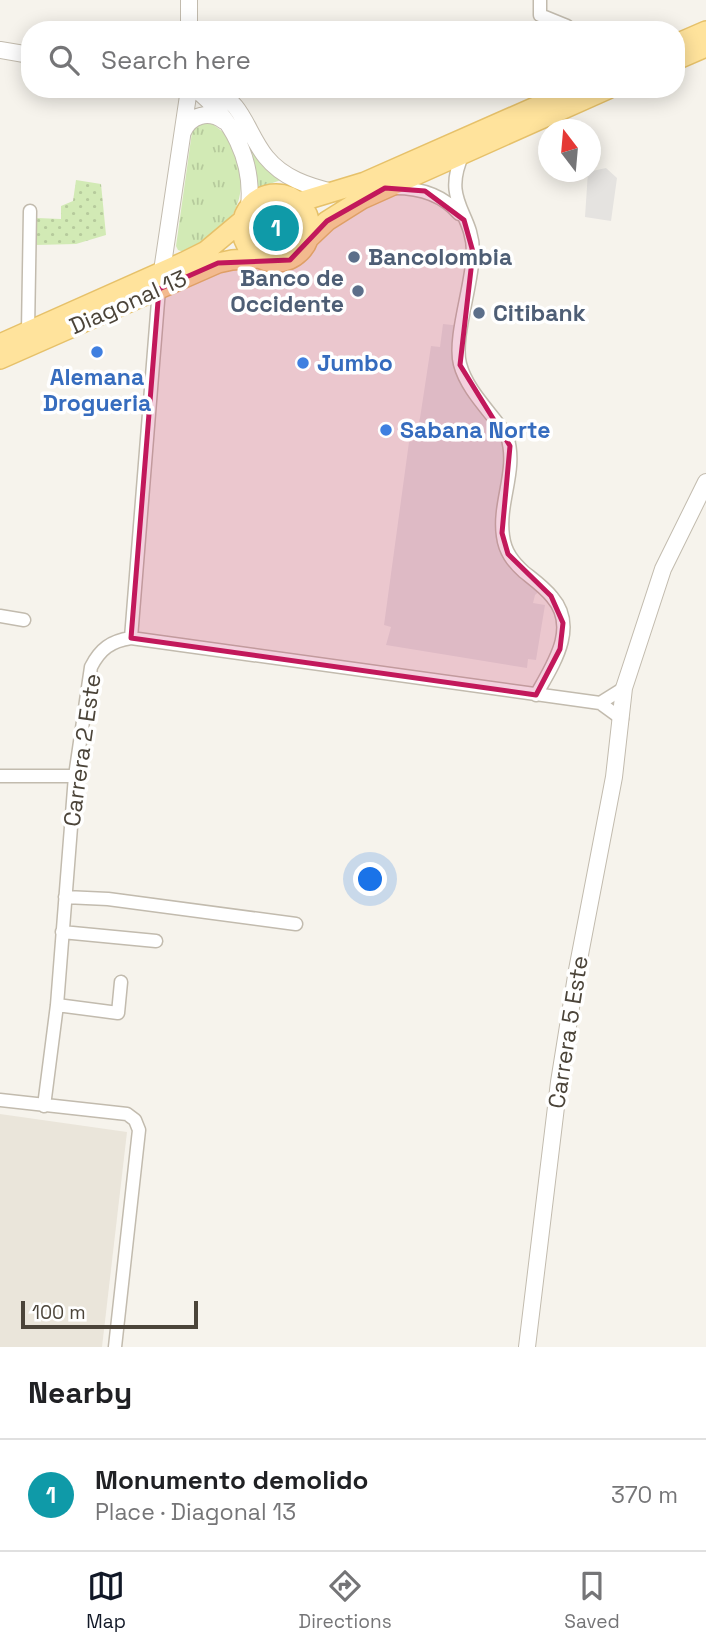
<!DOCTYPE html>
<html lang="en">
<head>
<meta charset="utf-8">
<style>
	:root { --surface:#fff; --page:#f6f6f6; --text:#202124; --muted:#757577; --line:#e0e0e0; --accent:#111827 }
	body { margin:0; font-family:"Space Grotesk",sans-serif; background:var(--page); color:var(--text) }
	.compass { position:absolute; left:538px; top:119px; width:63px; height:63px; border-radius:50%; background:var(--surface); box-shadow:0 4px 18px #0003; rotate:344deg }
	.scale { position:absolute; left:21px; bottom:18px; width:177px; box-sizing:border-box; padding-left:7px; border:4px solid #4b4439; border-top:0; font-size:19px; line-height:24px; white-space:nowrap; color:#4b4439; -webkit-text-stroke:5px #fff; paint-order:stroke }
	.you { position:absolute; left:371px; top:880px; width:24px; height:24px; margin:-18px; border:5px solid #fff; border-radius:50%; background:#1a73e8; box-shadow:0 0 0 10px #1a73e833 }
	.badge { display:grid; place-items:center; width:46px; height:46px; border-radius:50%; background:var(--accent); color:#fff; font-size:23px; font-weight:700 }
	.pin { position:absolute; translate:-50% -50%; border:4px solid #fff; box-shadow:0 2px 7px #0006 }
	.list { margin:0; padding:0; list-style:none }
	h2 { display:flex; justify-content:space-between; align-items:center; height:91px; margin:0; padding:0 28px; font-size:30px }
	h2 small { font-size:23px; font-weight:400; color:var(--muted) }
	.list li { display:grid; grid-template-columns:46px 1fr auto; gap:21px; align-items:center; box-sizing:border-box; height:112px; padding:0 28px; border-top:2px solid var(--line) }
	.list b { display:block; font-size:26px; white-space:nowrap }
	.list p { margin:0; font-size:23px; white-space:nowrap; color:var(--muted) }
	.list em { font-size:23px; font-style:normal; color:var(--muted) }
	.icon { flex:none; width:38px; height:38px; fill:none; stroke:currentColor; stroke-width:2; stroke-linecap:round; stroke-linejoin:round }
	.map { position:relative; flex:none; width:706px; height:1347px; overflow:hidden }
	.search { position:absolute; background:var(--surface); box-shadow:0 4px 18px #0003; left:21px; right:21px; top:21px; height:77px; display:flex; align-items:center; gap:18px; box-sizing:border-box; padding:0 24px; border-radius:28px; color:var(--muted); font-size:26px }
	.sheet { height:203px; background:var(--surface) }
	nav { display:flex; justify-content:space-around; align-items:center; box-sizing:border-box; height:98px; border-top:2px solid var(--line); background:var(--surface); font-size:19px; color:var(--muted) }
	nav a { display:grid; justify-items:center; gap:4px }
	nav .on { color:var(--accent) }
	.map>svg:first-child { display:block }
</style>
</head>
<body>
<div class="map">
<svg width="706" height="1347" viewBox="0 0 706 1347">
	<defs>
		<pattern id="grass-tufts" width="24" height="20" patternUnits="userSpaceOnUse" patternTransform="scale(1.75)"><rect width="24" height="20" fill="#d2eab5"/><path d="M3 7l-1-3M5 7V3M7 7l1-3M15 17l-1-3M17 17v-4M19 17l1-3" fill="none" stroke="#b6ca9c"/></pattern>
		<pattern id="park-dots" width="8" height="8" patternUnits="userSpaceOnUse" patternTransform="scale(1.75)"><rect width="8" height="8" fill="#d2eab5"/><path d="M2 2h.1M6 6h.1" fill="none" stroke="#b6ca9c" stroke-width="1.8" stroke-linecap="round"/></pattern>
	</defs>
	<rect width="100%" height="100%" fill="#f6f3ec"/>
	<!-- residential -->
	<path fill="#eae5da" d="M 0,1114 L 127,1132 L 102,1347 L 0,1347 Z"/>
	<!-- grass -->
	<path fill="url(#grass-tufts)" d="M 203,117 C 212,124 222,130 229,138 C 236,145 237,154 239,163 C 244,188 240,210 222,229 C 211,240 197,245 184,252 L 178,250 L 176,246 L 193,125 Z
		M 251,149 L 263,164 L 281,180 L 255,189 L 256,173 Z
		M252 228a24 24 0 1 1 48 0a24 24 0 1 1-48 0Z"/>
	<!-- park -->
	<path fill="url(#park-dots)" d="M 76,180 L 101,184 L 106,235 L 76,244 L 35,245 L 37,218 L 61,219 L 61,206 L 73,201 Z"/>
	<!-- parking -->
	<path fill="#e5e3e0" d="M 606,168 L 617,178 L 611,221 L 585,217 L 588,172 Z
		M 443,324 L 462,326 L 458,355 L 507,436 L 504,544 L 543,588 L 535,595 L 533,603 L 545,605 L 536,660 L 528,659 L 527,668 L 386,645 L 391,627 L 384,625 L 409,442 L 413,441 L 420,418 L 431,346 L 440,347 Z"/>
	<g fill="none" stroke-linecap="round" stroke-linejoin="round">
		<defs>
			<path id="minor" d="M 540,0 L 540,15 L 567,26 L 569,30
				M 463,154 C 441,202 473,212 473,252 C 473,283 453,338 460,364 C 467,391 492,413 507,436 C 518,470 498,502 503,536 C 505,552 513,562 524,572 C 534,580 544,587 552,597 C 579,628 552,666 536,695
				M 395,188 C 419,188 443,195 459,214
				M 28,331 L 30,211
				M 0,616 L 24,620
				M 131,638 L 159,289
				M 600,703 L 624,688
				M 0,776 L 75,776
				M 65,897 L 108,899 L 296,924
				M 62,932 L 156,941
				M 57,1005 L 118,1013 L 121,982
				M 0,1100 L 127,1114 L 135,1120 L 139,1130 L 115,1347
				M 44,1106 L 57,1005 L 75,776 L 91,667 C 100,649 111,641 131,638 L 600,703 L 622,719"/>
			<path id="tertiary" d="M 189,0 L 189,30
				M 0,50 L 30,55
				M 195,89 C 232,118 254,160 249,207
				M 212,89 C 244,103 246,132 266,157 C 283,178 308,186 333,192
				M 183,132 C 190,115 209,110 224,121
				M 162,271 L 189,89
				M 527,1347 L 559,1082 L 577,970 L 614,777 L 624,688 L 663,569 L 706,482"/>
			<path id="primary" d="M 676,44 L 706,31
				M 676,60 L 706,47
				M242 228a34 34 0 1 1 68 0a34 34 0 1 1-68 0Z
				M 299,202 L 365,182 L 558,97
				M 309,238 L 327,221 L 362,199 L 608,89
				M 0,344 L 184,262 L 206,251 L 243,220
				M 0,359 L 218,263 L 232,260 L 260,258"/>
		</defs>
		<!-- minor casing -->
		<use href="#minor" stroke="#c2bbae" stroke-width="15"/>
		<!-- tertiary casing -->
		<use href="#tertiary" stroke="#c2bbae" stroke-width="18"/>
		<!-- primary casing -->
		<use href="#primary" stroke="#e6c16a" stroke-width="22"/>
		<!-- minor -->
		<use href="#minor" stroke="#fff" stroke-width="12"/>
		<!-- tertiary -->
		<use href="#tertiary" stroke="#fff" stroke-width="16"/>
		<!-- primary -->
		<use href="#primary" stroke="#ffe39c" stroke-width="19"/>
	</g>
	<!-- marked area -->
	<path fill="#c2185b" fill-opacity="0.2" stroke="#c2185b" stroke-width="5" stroke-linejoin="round" d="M 385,188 L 425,191 L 464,220 L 473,252 L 460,365 L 510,446 L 502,533 L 508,554 L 551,596 L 563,623 L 560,649 L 536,695 L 131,638 L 159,289 L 218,263 L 290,260 L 327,221 Z"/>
	<!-- markers -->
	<g fill="#5c6f8a" stroke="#fff" stroke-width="2.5">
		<circle cx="354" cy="257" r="7"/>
		<circle cx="358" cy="291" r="7"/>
		<circle cx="479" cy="313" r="7"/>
	</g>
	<g fill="#3f7fe0" stroke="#fff" stroke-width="2.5">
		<circle cx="97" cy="352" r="7"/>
		<circle cx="303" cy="363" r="7"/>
		<circle cx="386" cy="430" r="7"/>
	</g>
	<g text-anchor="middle" stroke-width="7" stroke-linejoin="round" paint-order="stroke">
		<!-- service labels -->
		<g font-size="23" font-weight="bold" fill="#4e5e75" stroke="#fff" text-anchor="start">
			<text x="368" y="265">Bancolombia</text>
			<text x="344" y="286" text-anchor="end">Banco de<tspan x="344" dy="26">Occidente</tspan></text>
			<text x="493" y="321">Citibank</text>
		</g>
		<!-- street labels -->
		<g font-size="23" fill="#4b4439" stroke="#fff">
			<text transform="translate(128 302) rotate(-24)" y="8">Diagonal 13</text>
			<text transform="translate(82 750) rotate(-82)" y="8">Carrera 2 Este</text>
			<text transform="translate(568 1032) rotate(-81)" y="8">Carrera 5 Este</text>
		</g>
		<!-- shop labels -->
		<g font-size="23" font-weight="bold" fill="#366cbe" stroke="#fff" text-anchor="start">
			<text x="317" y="371">Jumbo</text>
			<text x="97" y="385" text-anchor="middle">Alemana<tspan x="97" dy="26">Drogueria</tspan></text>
			<text x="400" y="438">Sabana Norte</text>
		</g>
	</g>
</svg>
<svg class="compass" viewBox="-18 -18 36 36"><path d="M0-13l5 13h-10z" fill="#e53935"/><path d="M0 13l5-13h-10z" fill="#757577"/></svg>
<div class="scale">100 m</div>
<div class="you"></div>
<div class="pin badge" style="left:276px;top:228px;background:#0f9aa8">1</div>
<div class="search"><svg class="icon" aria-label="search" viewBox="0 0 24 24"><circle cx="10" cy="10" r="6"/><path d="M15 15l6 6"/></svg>Search here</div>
</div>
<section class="sheet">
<h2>Nearby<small></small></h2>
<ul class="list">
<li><span class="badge" style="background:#0f9aa8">1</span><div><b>Monumento demolido</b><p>Place · Diagonal 13</p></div><em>370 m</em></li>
</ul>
</section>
<nav>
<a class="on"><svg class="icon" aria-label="map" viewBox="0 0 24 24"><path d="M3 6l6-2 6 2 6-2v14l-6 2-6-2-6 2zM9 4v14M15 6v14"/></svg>Map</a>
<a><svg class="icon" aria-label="directions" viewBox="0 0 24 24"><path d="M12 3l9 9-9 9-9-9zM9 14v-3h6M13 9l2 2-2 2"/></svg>Directions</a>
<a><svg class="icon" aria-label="saved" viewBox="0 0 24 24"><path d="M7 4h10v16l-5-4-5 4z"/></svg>Saved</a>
</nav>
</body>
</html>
